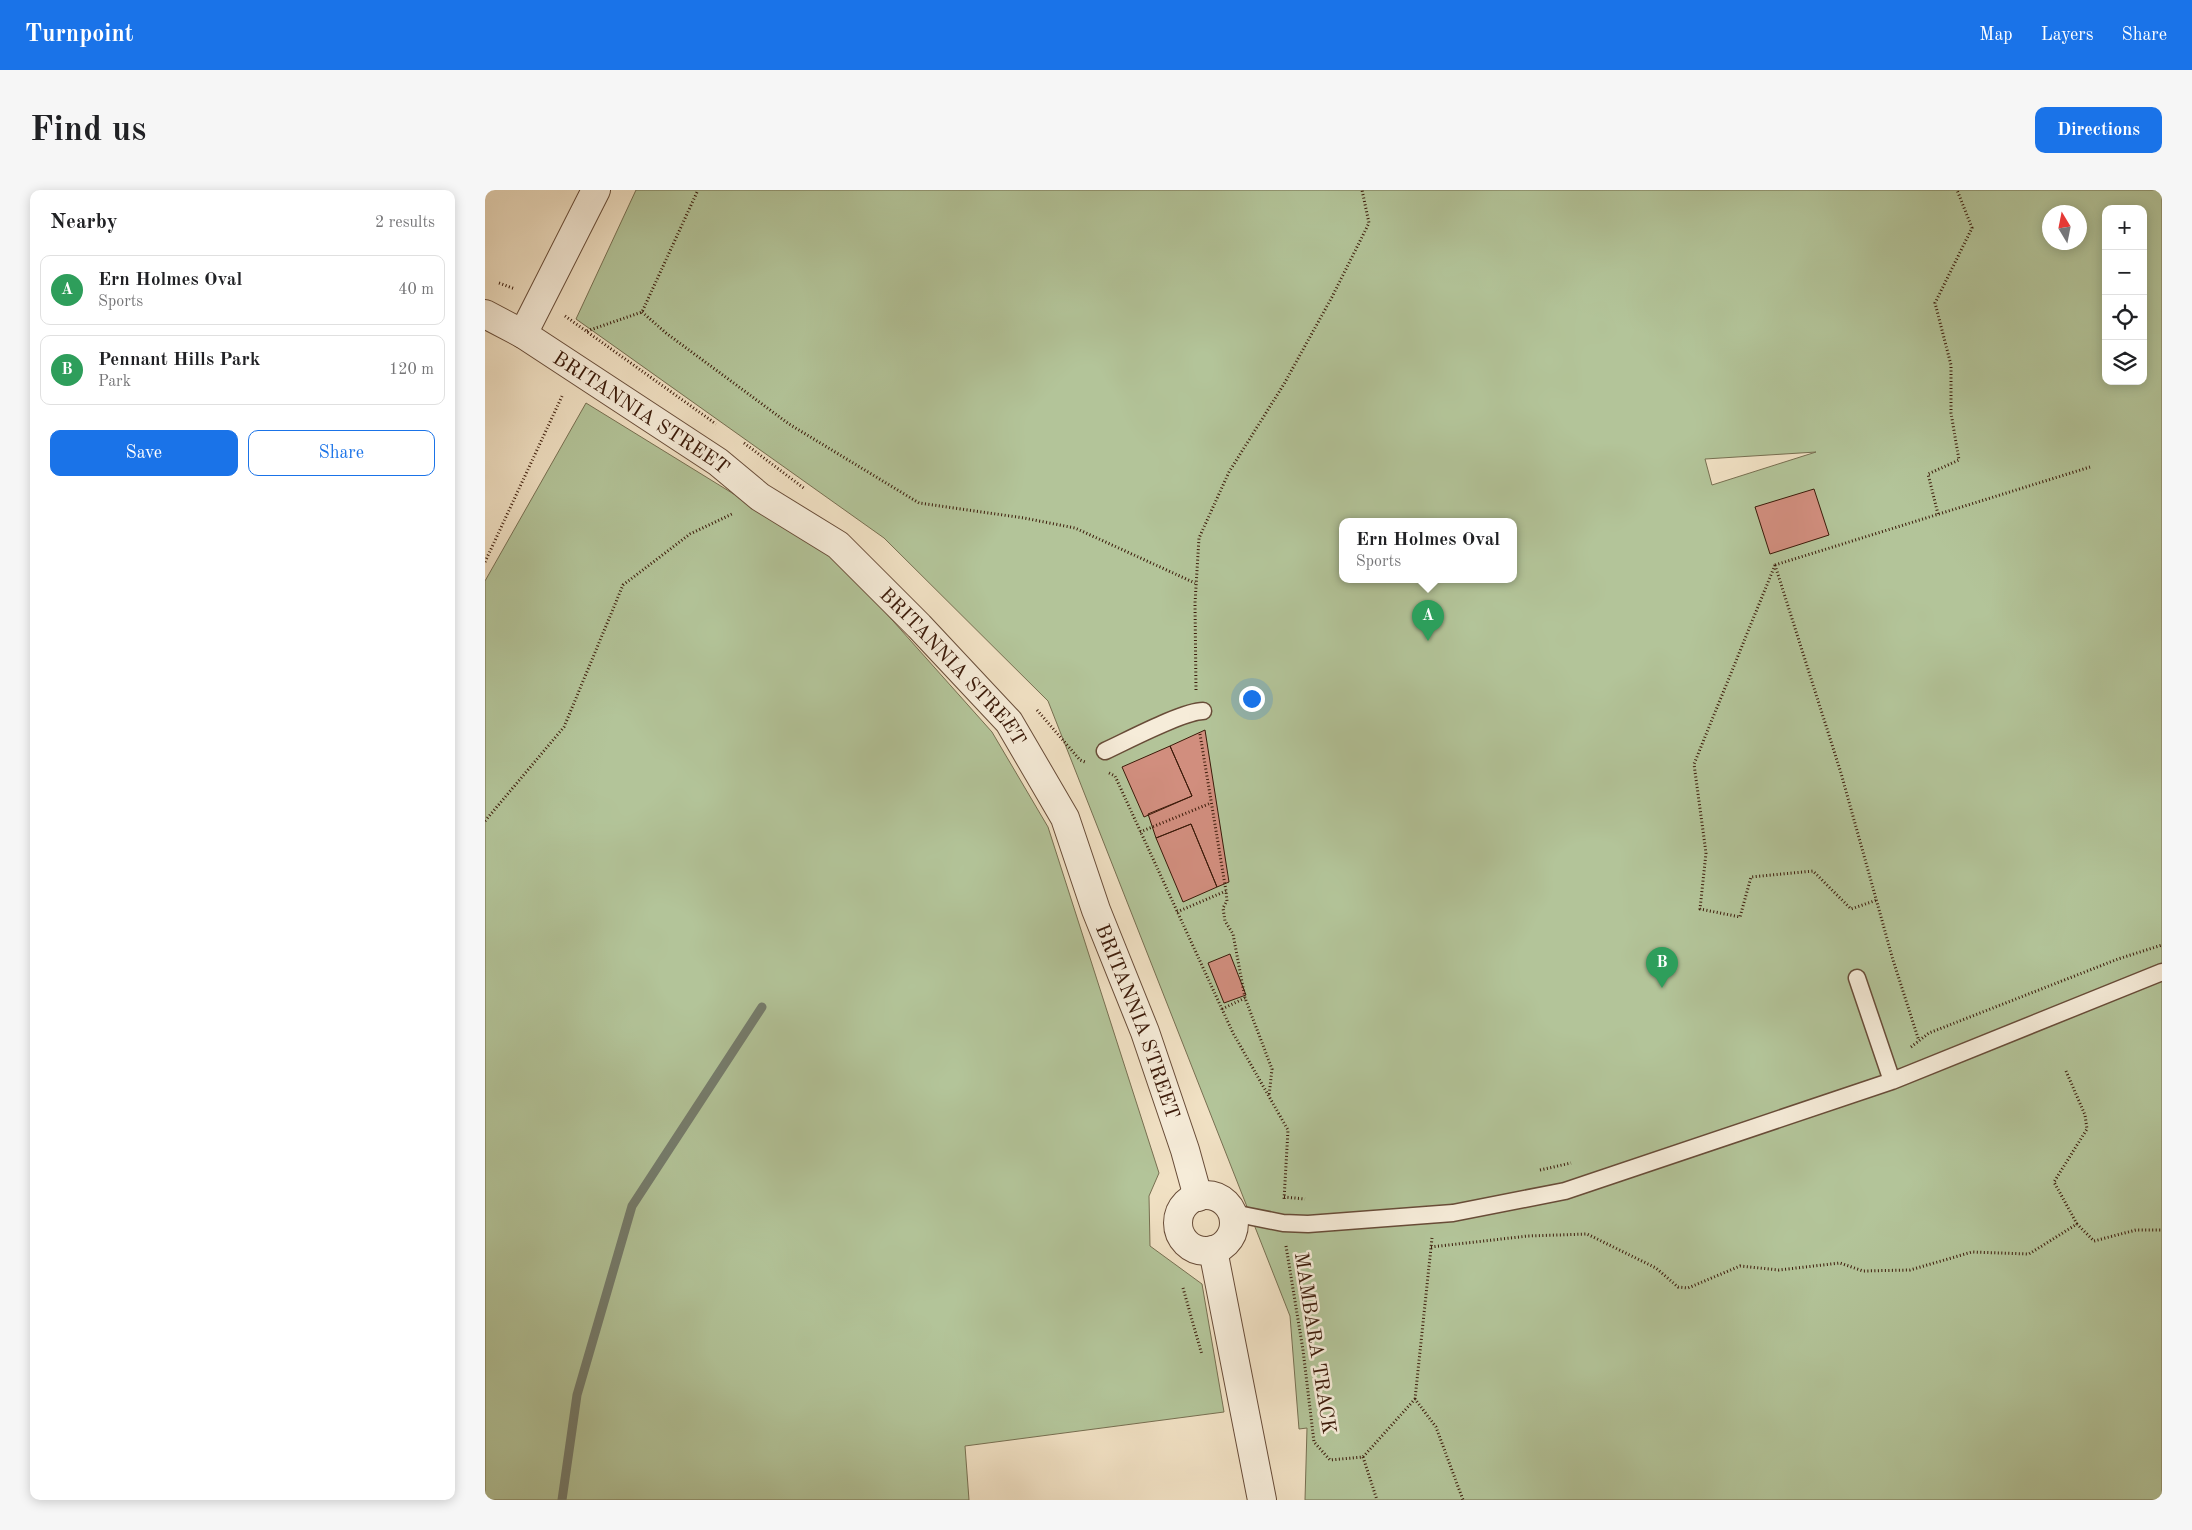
<!DOCTYPE html>
<html lang="en">
<head>
<meta charset="utf-8">
<style>
	:root { --surface:#fff; --page:#f6f6f6; --text:#202124; --muted:#757577; --line:#e0e0e0; --accent:#1a73e8 }
	body { margin:0; font-family:"Old Standard TT",serif; background:var(--page); color:var(--text) }
	.controls { position:absolute; right:15px; top:15px; display:grid; overflow:hidden; border-radius:10px; box-shadow:0 2px 12px #0003 }
	.controls button { width:45px; height:45px; display:grid; place-items:center; padding:0; border:0; border-bottom:1px solid var(--line); background:var(--surface); color:var(--text); font:25px sans-serif }
	.compass { position:absolute; left:1557px; top:15px; width:45px; height:45px; border-radius:50%; background:var(--surface); box-shadow:0 2px 12px #0003; rotate:350deg }
	.you { position:absolute; left:766px; top:508px; width:18px; height:18px; margin:-12px; border:4px solid #fff; border-radius:50%; background:#1a73e8; box-shadow:0 0 0 8px #1a73e833 }
	.badge { display:grid; place-items:center; width:32px; height:32px; border-radius:50%; background:var(--accent); color:#fff; font-size:16px; font-weight:700 }
	.pin { position:absolute; translate:-50% -41px; filter:drop-shadow(0 1px 2px #0008) }
	.pin::after { content:''; position:absolute; top:26px; width:18px; height:15px; background:inherit; clip-path:polygon(0 0,100% 0,50% 100%) }
	.popup { position:absolute; left:854px; top:328px; width:178px; height:65px; box-sizing:border-box; display:grid; place-content:center; border-radius:10px; background:var(--surface); filter:drop-shadow(0 1px 4px #0005); font-size:16px; white-space:nowrap; color:var(--muted) }
	.popup b { font-size:19px; color:var(--text) }
	.popup::after { content:''; position:absolute; left:50%; top:100%; margin-left:-10px; border:10px solid transparent; border-top-color:var(--surface) }
	.list { margin:0; padding:0; list-style:none }
	h2 { display:flex; justify-content:space-between; align-items:center; height:65px; margin:0; padding:0 20px; font-size:21px }
	h2 small { font-size:16px; font-weight:400; color:var(--muted) }
	.list li { display:grid; grid-template-columns:32px 1fr auto; gap:15px; align-items:center; box-sizing:border-box; height:70px; margin:0 10px 10px; padding:0 10px; border:1px solid var(--line); border-radius:10px }
	.list b { display:block; font-size:19px; white-space:nowrap }
	.list p { margin:0; font-size:16px; white-space:nowrap; color:var(--muted) }
	.list em { font-size:16px; font-style:normal; color:var(--muted) }
	.actions { display:flex; gap:10px; padding:15px 20px }
	.actions a { flex:1; padding:11px 0; border:1px solid var(--accent); border-radius:10px; text-align:center; font-size:18px; color:var(--accent) }
	.actions .main { background:var(--accent); color:#fff }
	.icon { flex:none; width:28px; height:28px; fill:none; stroke:currentColor; stroke-width:2; stroke-linecap:round; stroke-linejoin:round }
	.map { position:relative; flex:none; width:1677px; height:1310px; overflow:hidden; border-radius:10px }
	header { display:flex; align-items:center; gap:30px; box-sizing:border-box; height:70px; padding:0 25px; background:var(--accent); color:#fff }
	header strong { font-size:24px }
	nav { display:flex; gap:28px; margin-inline-start:auto; font-size:18px }
	.intro { display:flex; align-items:center; justify-content:space-between; box-sizing:border-box; height:120px; padding:0 30px }
	h1 { margin:0; font-size:35px }
	.button { padding:12px 22px; border-radius:10px; background:var(--accent); color:#fff; font-size:18px; font-weight:700 }
	main { display:flex; gap:30px; padding:0 30px }
	aside { flex:1; background:var(--surface); border-radius:10px; box-shadow:0 2px 12px #0003 }
	.map>svg:first-child { display:block }
</style>
</head>
<body>
<header>
<strong>Turnpoint</strong>
<nav><a>Map</a><a>Layers</a><a>Share</a></nav>
</header>
<div class="intro"><h1>Find us</h1><a class="button">Directions</a></div>
<main>
<aside>
<h2>Nearby<small>2 results</small></h2>
<ul class="list">
<li><span class="badge" style="background:#2e9e5b">A</span><div><b>Ern Holmes Oval</b><p>Sports</p></div><em>40 m</em></li>
<li><span class="badge" style="background:#2e9e5b">B</span><div><b>Pennant Hills Park</b><p>Park</p></div><em>120 m</em></li>
</ul>
<div class="actions"><a class="main">Save</a><a>Share</a></div>
</aside>
<div class="map">
<svg width="1677" height="1310" viewBox="0 0 1677 1310">
	<rect width="100%" height="100%" fill="#f1e1c4"/>
	<filter id="stains"><feTurbulence type="fractalNoise" baseFrequency=".004" numOctaves="4"/><feColorMatrix values="0 0 0 0 .2 0 0 0 0 .09 0 0 0 0 .02 0 0 0 .5 -.17"/></filter>
	<radialGradient id="worn" r=".72"><stop offset=".6" stop-color="#630" stop-opacity="0"/><stop offset="1" stop-color="#630" stop-opacity=".3"/></radialGradient>
	<!-- green -->
	<path fill="#b3c499" stroke="#776f51" fill-rule="evenodd" d="M 151,0 L 1677,0 L 1677,1310 L 820,1310 L 822,1238 L 814,1239 L 805,1126 L 563,511 L 399,348 L 91,129 ZM 1621,19 L 1658,19 L 1658,191 L 1621,191 ZM 1564,22 L 1594,22 L 1594,52 L 1564,52 ZM 1331,262 L 1227,295 L 1220,269 ZM 858,332 L 1028,332 L 1028,390 L 858,390 Z
		M 101,213 L 351,367 L 507,542 L 563,637 L 674,983 L 664,1006 L 665,1056 L 717,1094 L 739,1222 L 480,1256 L 484,1310 L 0,1310 L 0,391 Z"/>
	<g fill="none" stroke-linecap="round" stroke-linejoin="round">
		<!-- stream -->
		<path stroke="#757c6c" stroke-width="9" d="M 77,1310 L 92,1205 L 147,1016 L 277,817"/>
	</g>
	<!-- building -->
	<path fill="#d18e7e" stroke="#3b1a09" d="M 1329,299 L 1344,345 L 1285,364 L 1270,317 Z
		M 720,540 L 744,692 L 732,697 L 706,634 L 671,648 L 663,624 L 707,606 L 685,556 Z
		M 685,556 L 707,606 L 659,627 L 637,577 Z
		M 706,634 L 732,697 L 698,712 L 671,648 Z
		M 745,764 L 761,805 L 739,813 L 723,773 Z"/>
	<g fill="none" stroke-linecap="round" stroke-linejoin="round">
		<defs>
			<path id="lane" d="M 620,561 C 642,551 698,521 718,521
				M 1372,788 L 1407,891
				M 748,1023 L 798,1033 L 823,1034 L 968,1023 L 1080,1001 L 1407,891 L 1677,782"/>
			<g id="street">
				<path id="s1" d="M 0,124 L 38,144 L 233,272 L 275,307 L 353,355 L 434,436 L 524,532 L 580,628 L 611,720 L 660,842 L 700,960 L 713,1007"/>
				<path d="M 38,144 L 111,0"/>
				<circle cx="721" cy="1033" r="28"/>
				<path d="M 728,1060 L 777,1310"/>
			</g>
		</defs>
		<!-- lane casing -->
		<use href="#lane" stroke="#684c38" stroke-width="19"/>
		<!-- street casing -->
		<use href="#street" stroke="#684c38" stroke-width="30"/>
		<!-- path -->
		<path stroke="#3b1a09" stroke-width="3" stroke-dasharray="1 2.5" stroke-linecap="butt" d="M 14,93 L 30,99
			M 157,122 L 181,143 L 304,234 L 434,313 L 539,328 L 590,338 L 710,393
			M 80,126 L 231,234
			M 102,141 L 157,122 L 213,0
			M 259,253 L 320,299
			M 1453,324 L 1443,284 L 1474,270 L 1466,223 L 1466,175 L 1450,113 L 1487,38 L 1472,0
			M 0,372 L 78,204
			M 1290,375 L 1209,574 L 1221,663 L 1215,719 L 1255,727 L 1266,687 L 1328,681 L 1366,719 L 1392,710
			M 1290,375 L 1356,583 L 1408,770 L 1434,851
			M 1290,375 L 1605,277
			M 711,500 L 710,413 L 714,348 L 744,282 L 799,194 L 847,107 L 884,33 L 877,0
			M 552,520 L 595,570 L 600,572
			M 715,544 L 741,701 L 742,711 L 738,718 L 740,731 L 748,744 L 760,808 L 787,879 L 784,906
			M 624,583 L 630,586 L 748,843 L 803,940 L 799,1010
			M 0,631 L 79,537 L 138,395 L 205,344 L 249,323
			M 655,642 L 726,613
			M 692,722 L 741,701
			M 737,819 L 760,808
			M 1426,857 L 1444,843 L 1633,769 L 1677,755
			M 1581,881 L 1600,925 L 1602,939 L 1569,992 L 1592,1034
			M 1055,980 L 1086,973
			M 799,1007 L 820,1009
			M 801,1056 L 818,1160 L 829,1252 L 845,1270 L 878,1267 L 930,1209 L 951,1237 L 978,1310
			M 946,1057 L 1043,1046 L 1102,1044 L 1171,1078 L 1193,1097 L 1203,1098 L 1255,1076 L 1294,1080 L 1355,1073 L 1378,1081 L 1425,1080 L 1487,1062 L 1544,1064 L 1592,1034 L 1609,1051 L 1651,1040 L 1677,1040
			M 698,1098 L 717,1165
			M 930,1209 L 947,1048
			M 878,1267 L 892,1310"/>
		<!-- lane -->
		<use href="#lane" stroke="#f6ecd9" stroke-width="16"/>
		<!-- street -->
		<use href="#street" stroke="#f6ecd9" stroke-width="28"/>
	</g>
	<g text-anchor="middle" stroke-width="5" stroke-linejoin="round" paint-order="stroke">
		<!-- street labels -->
		<g font-size="20" fill="#3b1a09" stroke="#f6ecd9">
			<text dy="7" stroke="none"><textPath href="#s1" startOffset="185">BRITANNIA STREET</textPath></text>
			<text dy="7" stroke="none"><textPath href="#s1" startOffset="590">BRITANNIA STREET</textPath></text>
			<text dy="7" stroke="none"><textPath href="#s1" startOffset="996">BRITANNIA STREET</textPath></text>
			<text transform="translate(831 1153) rotate(81)" y="7">MAMBARA TRACK</text>
		</g>
	</g>
	<rect width="100%" height="100%" filter="url(#stains)"/>
	<rect width="100%" height="100%" fill="url(#worn)"/>
</svg>
<div class="controls">
<button>+</button>
<button>−</button>
<button><svg class="icon" aria-label="locate" viewBox="0 0 24 24"><circle cx="12" cy="12" r="6"/><path d="M12 2v4M12 18v4M2 12h4M18 12h4"/></svg></button>
<button><svg class="icon" aria-label="layers" viewBox="0 0 24 24"><path d="M12 4l9 5-9 5-9-5zM3 14l9 5 9-5"/></svg></button>
</div>
<svg class="compass" viewBox="-18 -18 36 36"><path d="M0-13l5 13h-10z" fill="#e53935"/><path d="M0 13l5-13h-10z" fill="#757577"/></svg>
<div class="you"></div>
<div class="pin badge" style="left:943px;top:451px;background:#2e9e5b">A</div>
<div class="popup"><b>Ern Holmes Oval</b>Sports</div>
<div class="pin badge" style="left:1177px;top:798px;background:#2e9e5b">B</div>
</div>
</main>
</body>
</html>
